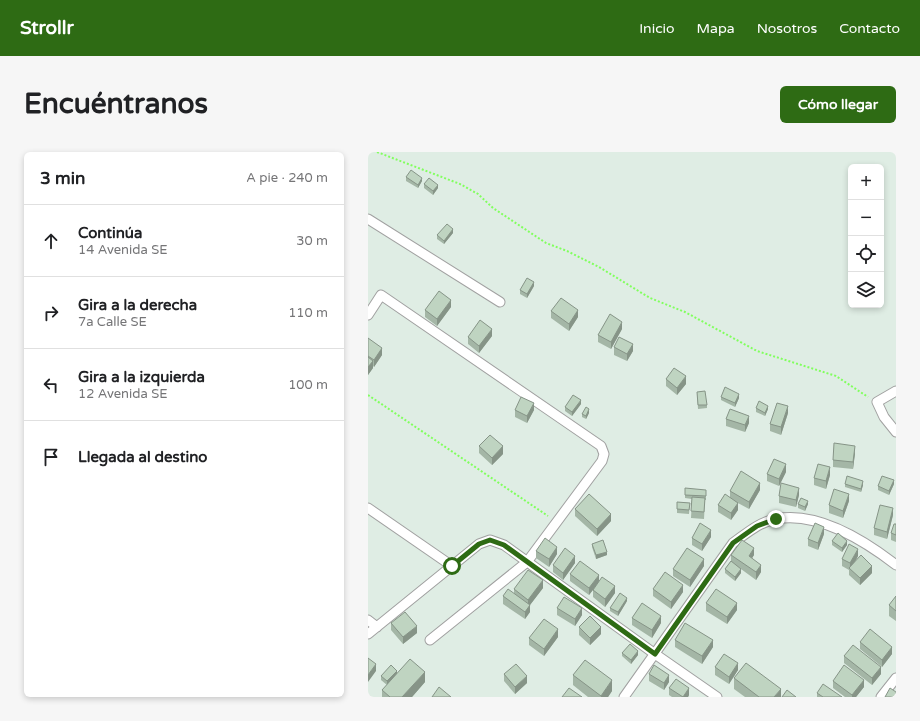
<!DOCTYPE html>
<html lang="es">
<head>
<meta charset="utf-8">
<style>
	:root { --surface:#fff; --page:#f6f6f6; --text:#202124; --muted:#757577; --line:#e0e0e0; --accent:#2e6b14 }
	body { margin:0; font-family:"Varela Round",sans-serif; background:var(--page); color:var(--text) }
	.controls { position:absolute; right:12px; top:12px; display:grid; overflow:hidden; border-radius:6px; box-shadow:0 2px 6px #0003 }
	.controls button { width:36px; height:36px; display:grid; place-items:center; padding:0; border:0; border-bottom:1px solid var(--line); background:var(--surface); color:var(--text); font:20px sans-serif }
	.stop { position:absolute; width:12px; height:12px; margin:-9px; border:3px solid #2e6b14; border-radius:50%; background:#fff }
	.stop.end { background:#2e6b14; border-color:#fff; box-shadow:0 1px 4px #0008 }
	.list { margin:0; padding:0; list-style:none }
	h2 { display:flex; justify-content:space-between; align-items:center; height:52px; margin:0; padding:0 16px; font-size:17px }
	h2 small { font-size:13px; font-weight:400; color:var(--muted) }
	.list li { display:grid; grid-template-columns:26px 1fr auto; gap:12px; align-items:center; box-sizing:border-box; height:72px; padding:0 16px; border-top:1px solid var(--line) }
	.list b { display:block; font-size:15px; white-space:nowrap }
	.list p { margin:0; font-size:13px; white-space:nowrap; color:var(--muted) }
	.list em { font-size:13px; font-style:normal; color:var(--muted) }
	.icon { flex:none; width:22px; height:22px; fill:none; stroke:currentColor; stroke-width:2; stroke-linecap:round; stroke-linejoin:round }
	.map { position:relative; flex:none; width:528px; height:545px; overflow:hidden; border-radius:6px }
	header { display:flex; align-items:center; gap:24px; box-sizing:border-box; height:56px; padding:0 20px; background:var(--accent); color:#fff }
	header strong { font-size:19px }
	nav { display:flex; gap:22px; margin-inline-start:auto; font-size:14px }
	.intro { display:flex; align-items:center; justify-content:space-between; box-sizing:border-box; height:96px; padding:0 24px }
	h1 { margin:0; font-size:28px }
	.button { padding:10px 18px; border-radius:6px; background:var(--accent); color:#fff; font-size:14px; font-weight:700 }
	main { display:flex; gap:24px; padding:0 24px }
	aside { flex:1; background:var(--surface); border-radius:6px; box-shadow:0 2px 6px #0003 }
	.map>svg:first-child { display:block }
</style>
</head>
<body>
<header>
<strong>Strollr</strong>
<nav><a>Inicio</a><a>Mapa</a><a>Nosotros</a><a>Contacto</a></nav>
</header>
<div class="intro"><h1>Encuéntranos</h1><a class="button">Cómo llegar</a></div>
<main>
<aside>
<h2>3 min<small>A pie · 240 m</small></h2>
<ul class="list">
<li><svg class="icon" aria-label="ahead" viewBox="0 0 24 24"><path d="M12 20V5M6 11l6-6 6 6"/></svg><div><b>Continúa</b><p>14 Avenida SE</p></div><em>30 m</em></li>
<li><svg class="icon" aria-label="right" viewBox="0 0 24 24"><path d="M7 20v-9h11M14 6l5 5-5 5"/></svg><div><b>Gira a la derecha</b><p>7a Calle SE</p></div><em>110 m</em></li>
<li><svg class="icon" aria-label="left" viewBox="0 0 24 24"><path d="M17 20v-9H6M10 6l-5 5 5 5"/></svg><div><b>Gira a la izquierda</b><p>12 Avenida SE</p></div><em>100 m</em></li>
<li><svg class="icon" aria-label="arrive" viewBox="0 0 24 24"><path d="M6 21V4h12l-3 4 3 4H6"/></svg><div><b>Llegada al destino</b></div></li>
</ul>
</aside>
<div class="map">
<svg width="528" height="545" viewBox="0 0 528 545">
	<rect width="100%" height="100%" fill="#dfede4"/>
	<g fill="none" stroke-linecap="round" stroke-linejoin="round">
		<defs>
			<path id="street" d="M 0,67 L 132,150
				M 0,163 L 13,143 L 233,294 L 236,302 L 234,309 L 159,410 L 62,488
				M 528,239 L 509,250 L 516,265 L 528,280
				M 0,356 L 84,414
				M 0,468 L 9,475
				M 0,482 L 111,392 L 122,388 L 136,393 L 287,502 L 349,545
				M 256,545 L 365,391 C 379,381 391,370 408,367 C 449,359 497,389 528,413
				M 513,545 L 528,526"/>
		</defs>
		<!-- street casing -->
		<use href="#street" stroke="#a1a1a1" stroke-width="11"/>
		<!-- path -->
		<path stroke="#81ff5e" stroke-width="2" stroke-dasharray="2 2" stroke-linecap="butt" d="M 9,0 L 92,32 L 110,42 L 125,56 L 178,91 L 199,99 L 231,115 L 282,146 L 317,160 L 389,199 L 468,224 L 500,245
			M 0,243 L 180,364"/>
		<!-- street -->
		<use href="#street" stroke="#fff" stroke-width="9"/>
	</g>
	<!-- wall -->
	<path fill="#a4b6a6" d="M 38,25 L 54,29 L 50,36 L 38,29 Z
		M 56,32 L 70,36 L 65,43 L 56,36 Z
		M 85,81 L 76,92 L 69,87 L 69,83 Z
		M 166,134 L 159,146 L 152,142 L 152,138 Z
		M 83,155 L 69,174 L 57,165 L 57,158 Z
		M 183,159 L 210,165 L 201,179 L 183,166 Z
		M 254,177 L 243,197 L 230,190 L 230,183 Z
		M 124,184 L 111,201 L 100,192 L 100,185 Z
		M 0,186 L 14,203 L 6,215 L 5,214 L 5,216 L 0,223 Z
		M 246,195 L 265,199 L 259,209 L 246,203 Z
		M 298,227 L 318,232 L 309,243 L 298,234 Z
		M 329,240 L 339,253 L 339,256 L 330,257 Z
		M 353,245 L 371,246 L 367,255 L 353,248 Z
		M 213,252 L 204,264 L 197,259 L 197,255 Z
		M 388,256 L 400,257 L 397,264 L 388,260 Z
		M 147,258 L 166,258 L 159,271 L 147,265 Z
		M 221,261 L 218,267 L 214,265 L 214,262 Z
		M 420,261 L 413,283 L 402,279 L 402,272 Z
		M 358,267 L 381,271 L 377,280 L 358,274 Z
		M 111,294 L 135,302 L 124,313 L 111,301 Z
		M 487,301 L 485,317 L 465,315 L 465,308 Z
		M 418,320 L 411,334 L 399,329 L 399,322 Z
		M 462,323 L 458,337 L 446,333 L 446,326 Z
		M 477,332 L 495,333 L 493,340 L 477,335 Z
		M 526,332 L 521,343 L 510,338 L 510,334 Z
		M 392,338 L 381,357 L 370,351 L 370,358 L 363,368 L 350,360 L 350,353 L 362,345 L 362,339 Z
		M 338,341 L 338,348 L 337,348 L 336,367 L 323,366 L 324,347 L 317,346 L 317,343 Z
		M 431,343 L 428,355 L 411,351 L 411,344 Z
		M 481,349 L 475,366 L 461,361 L 461,353 Z
		M 309,350 L 322,351 L 321,362 L 309,361 Z
		M 430,352 L 440,352 L 437,359 L 430,356 Z
		M 207,357 L 243,369 L 229,384 L 207,364 Z
		M 525,363 L 519,387 L 506,383 L 506,376 Z
		M 528,372 L 528,390 L 523,388 L 523,381 Z
		M 456,382 L 450,398 L 440,394 L 440,387 Z
		M 343,385 L 334,399 L 324,393 L 324,386 Z
		M 464,389 L 479,393 L 474,400 L 464,393 Z
		M 224,392 L 239,403 L 228,407 L 224,395 Z
		M 168,399 L 189,402 L 181,415 L 168,406 Z
		M 363,403 L 386,403 L 384,406 L 393,420 L 388,428 L 373,417 L 373,421 L 367,429 L 357,421 L 357,417 L 363,409 Z
		M 490,404 L 487,410 L 504,421 L 492,433 L 481,423 L 481,418 L 474,414 L 474,407 Z
		M 207,411 L 195,428 L 185,420 L 185,413 Z
		M 336,414 L 322,435 L 305,424 L 305,417 Z
		M 202,422 L 231,429 L 247,441 L 237,455 L 225,445 L 225,438 L 221,443 L 202,429 Z
		M 175,436 L 162,453 L 162,460 L 157,467 L 135,452 L 135,444 L 146,441 L 146,437 Z
		M 285,437 L 315,440 L 303,457 L 285,444 Z
		M 528,444 L 528,469 L 521,464 L 521,453 Z
		M 259,449 L 250,464 L 242,459 L 242,456 Z
		M 338,451 L 369,458 L 359,472 L 338,459 Z
		M 189,456 L 214,463 L 207,474 L 189,463 Z
		M 264,466 L 293,471 L 284,486 L 264,473 Z
		M 23,471 L 49,481 L 35,492 L 23,478 Z
		M 211,475 L 233,482 L 222,493 L 211,483 Z
		M 190,485 L 176,504 L 161,493 L 161,486 Z
		M 307,488 L 345,495 L 334,512 L 307,495 Z
		M 492,490 L 524,502 L 514,515 L 492,497 Z
		M 254,501 L 270,503 L 263,512 L 254,504 Z
		M 476,504 L 513,522 L 504,533 L 476,511 Z
		M 347,515 L 370,518 L 361,532 L 347,523 Z
		M 29,522 L 57,530 L 44,545 L 14,545 L 14,538 L 19,533 L 13,528 L 13,524 Z
		M 136,522 L 159,531 L 147,542 L 136,529 Z
		M 281,522 L 301,530 L 296,538 L 281,529 Z
		M 205,523 L 244,539 L 240,545 L 220,545 L 205,533 Z
		M 366,526 L 413,545 L 377,545 L 366,537 Z
		M 465,529 L 496,535 L 488,545 L 477,545 L 465,536 Z
		M 301,536 L 321,543 L 320,545 L 304,545 L 301,543 Z
		M 449,541 L 474,545 L 449,545 Z"/>
	<!-- shaded-wall -->
	<path fill="#869487" d="M 54,26 L 54,29 L 50,36 L 50,33 Z
		M 70,33 L 70,36 L 65,43 L 65,39 Z
		M 85,77 L 85,81 L 76,92 L 76,89 Z
		M 166,130 L 166,134 L 159,146 L 159,142 Z
		M 83,148 L 83,155 L 69,174 L 69,167 Z
		M 210,158 L 210,165 L 201,179 L 201,172 Z
		M 254,170 L 254,177 L 243,197 L 243,190 Z
		M 124,177 L 124,184 L 111,201 L 111,194 Z
		M 265,192 L 265,199 L 259,209 L 259,202 Z
		M 14,196 L 14,203 L 6,215 L 6,208 Z
		M 5,209 L 5,216 L 0,223 L 0,215 Z
		M 318,224 L 318,232 L 309,243 L 309,236 Z
		M 371,242 L 371,246 L 367,255 L 367,251 Z
		M 213,248 L 213,252 L 204,264 L 204,260 Z
		M 166,251 L 166,258 L 159,271 L 159,264 Z
		M 400,254 L 400,257 L 397,264 L 397,261 Z
		M 420,254 L 420,261 L 413,283 L 413,275 Z
		M 221,257 L 221,261 L 218,267 L 218,264 Z
		M 381,264 L 381,271 L 377,280 L 377,273 Z
		M 135,294 L 135,302 L 124,313 L 124,306 Z
		M 487,294 L 487,301 L 485,317 L 485,310 Z
		M 418,312 L 418,320 L 411,334 L 411,327 Z
		M 462,315 L 462,323 L 458,337 L 458,329 Z
		M 526,328 L 526,332 L 521,343 L 521,339 Z
		M 495,329 L 495,333 L 493,340 L 493,337 Z
		M 392,331 L 392,338 L 381,357 L 381,350 Z
		M 431,336 L 431,343 L 428,355 L 428,348 Z
		M 481,342 L 481,349 L 475,366 L 475,359 Z
		M 440,349 L 440,352 L 437,359 L 437,355 Z
		M 370,351 L 370,358 L 363,368 L 363,361 Z
		M 525,356 L 525,363 L 519,387 L 519,380 Z
		M 243,362 L 243,369 L 229,384 L 229,377 Z
		M 456,375 L 456,382 L 450,398 L 450,391 Z
		M 343,378 L 343,385 L 334,399 L 334,392 Z
		M 479,389 L 479,393 L 474,400 L 474,396 Z
		M 189,395 L 189,402 L 181,415 L 181,407 Z
		M 386,396 L 386,403 L 381,411 L 381,404 Z
		M 490,397 L 490,404 L 483,417 L 482,417 L 482,411 Z
		M 239,400 L 239,403 L 228,407 L 228,403 Z
		M 207,404 L 207,411 L 195,428 L 195,421 Z
		M 336,407 L 336,414 L 322,435 L 322,428 Z
		M 393,413 L 393,420 L 388,428 L 388,420 Z
		M 504,414 L 504,421 L 492,433 L 492,426 Z
		M 373,417 L 373,421 L 367,429 L 367,425 Z
		M 231,423 L 231,430 L 221,443 L 221,436 Z
		M 175,428 L 175,436 L 162,453 L 162,460 L 157,467 L 157,460 L 160,455 L 160,448 Z
		M 315,433 L 315,440 L 303,457 L 303,450 Z
		M 247,434 L 247,441 L 237,455 L 237,447 Z
		M 259,446 L 259,449 L 250,464 L 250,460 Z
		M 369,451 L 369,458 L 359,472 L 359,465 Z
		M 214,456 L 214,463 L 207,474 L 207,467 Z
		M 293,464 L 293,471 L 284,486 L 284,478 Z
		M 49,474 L 49,481 L 35,492 L 35,485 Z
		M 233,475 L 233,482 L 222,493 L 222,486 Z
		M 190,477 L 190,485 L 176,504 L 176,497 Z
		M 345,488 L 345,495 L 334,512 L 334,504 Z
		M 524,495 L 524,502 L 514,515 L 514,508 Z
		M 270,499 L 270,503 L 263,512 L 263,508 Z
		M 370,511 L 370,518 L 361,532 L 361,525 Z
		M 8,512 L 8,519 L 0,530 L 0,523 Z
		M 513,515 L 513,522 L 504,533 L 504,526 Z
		M 29,519 L 29,522 L 19,533 L 19,529 Z
		M 57,520 L 57,530 L 44,545 L 34,545 Z
		M 301,523 L 301,530 L 296,538 L 296,531 Z
		M 159,524 L 159,531 L 147,542 L 147,535 Z
		M 244,528 L 244,539 L 240,545 L 233,545 L 233,544 Z
		M 496,528 L 496,535 L 488,545 L 484,545 L 484,543 Z
		M 321,536 L 321,543 L 320,545 L 315,545 Z
		M 413,537 L 413,545 L 406,545 Z"/>
	<!-- building -->
	<path fill="#bfd4c1" stroke="#869487" d="M 43,18 L 54,26 L 50,33 L 38,25 Z
		M 61,26 L 70,33 L 65,39 L 56,32 Z
		M 79,72 L 85,77 L 76,89 L 69,83 Z
		M 159,126 L 166,130 L 159,142 L 152,138 Z
		M 71,139 L 83,148 L 69,167 L 57,158 Z
		M 193,146 L 210,158 L 201,172 L 183,159 Z
		M 242,162 L 254,170 L 243,190 L 230,183 Z
		M 112,168 L 124,177 L 111,194 L 100,185 Z
		M 251,185 L 265,192 L 259,202 L 246,195 Z
		M 0,186 L 14,196 L 6,208 L 0,204 Z
		M 0,205 L 5,209 L 0,215 Z
		M 306,216 L 318,224 L 309,236 L 298,227 Z
		M 357,235 L 371,242 L 367,251 L 353,245 Z
		M 337,239 L 339,253 L 330,253 L 329,240 Z
		M 205,243 L 213,248 L 204,260 L 197,255 Z
		M 153,245 L 166,251 L 159,264 L 147,258 Z
		M 391,249 L 400,254 L 397,261 L 388,256 Z
		M 409,251 L 420,254 L 413,275 L 402,272 Z
		M 218,255 L 221,257 L 218,264 L 214,262 Z
		M 362,257 L 381,264 L 377,273 L 358,267 Z
		M 122,283 L 135,294 L 124,306 L 111,294 Z
		M 466,291 L 487,294 L 485,310 L 465,308 Z
		M 406,307 L 418,312 L 411,327 L 399,322 Z
		M 450,312 L 462,315 L 458,329 L 446,326 Z
		M 373,319 L 392,331 L 381,350 L 362,339 Z
		M 479,324 L 495,329 L 493,337 L 477,332 Z
		M 514,324 L 526,328 L 521,339 L 510,334 Z
		M 413,331 L 431,336 L 428,348 L 411,344 Z
		M 317,336 L 338,338 L 338,344 L 317,343 Z
		M 466,337 L 481,342 L 475,359 L 461,353 Z
		M 221,342 L 243,362 L 229,377 L 207,357 Z
		M 357,342 L 370,351 L 363,361 L 350,353 Z
		M 324,345 L 337,346 L 336,360 L 323,359 Z
		M 433,346 L 440,349 L 437,355 L 430,352 Z
		M 309,350 L 322,351 L 321,358 L 309,357 Z
		M 512,353 L 525,356 L 519,380 L 506,376 Z
		M 332,371 L 343,378 L 334,392 L 324,386 Z
		M 447,371 L 456,375 L 450,391 L 440,387 Z
		M 526,372 L 528,372 L 528,383 L 523,381 Z
		M 470,381 L 479,389 L 474,396 L 464,389 Z
		M 177,386 L 189,395 L 181,407 L 168,399 Z
		M 235,388 L 239,400 L 228,403 L 224,392 Z
		M 374,388 L 386,396 L 381,404 L 393,413 L 388,420 L 363,403 Z
		M 481,392 L 490,397 L 482,411 L 474,407 Z
		M 197,396 L 207,404 L 195,421 L 185,413 Z
		M 319,396 L 336,407 L 322,428 L 305,417 Z
		M 493,403 L 504,414 L 492,426 L 481,416 Z
		M 212,409 L 231,423 L 221,436 L 202,422 Z
		M 363,409 L 373,417 L 367,425 L 357,417 Z
		M 160,418 L 175,428 L 160,448 L 146,437 Z
		M 297,420 L 315,433 L 303,450 L 285,437 Z
		M 234,425 L 247,434 L 237,447 L 225,438 Z
		M 140,437 L 162,453 L 157,460 L 135,444 Z
		M 348,437 L 369,451 L 359,465 L 338,451 Z
		M 252,441 L 259,446 L 250,460 L 242,456 Z
		M 528,444 L 528,459 L 521,453 Z
		M 196,445 L 214,456 L 207,467 L 189,456 Z
		M 274,451 L 293,464 L 284,478 L 264,466 Z
		M 37,460 L 49,474 L 35,485 L 23,471 Z
		M 222,464 L 233,475 L 222,486 L 211,475 Z
		M 176,467 L 190,477 L 176,497 L 161,486 Z
		M 317,471 L 345,488 L 334,504 L 307,488 Z
		M 502,477 L 524,495 L 514,508 L 492,490 Z
		M 262,492 L 270,499 L 263,508 L 254,501 Z
		M 485,493 L 513,515 L 504,526 L 476,504 Z
		M 356,502 L 370,511 L 361,525 L 347,515 Z
		M 0,506 L 8,512 L 0,523 Z
		M 42,507 L 57,520 L 34,545 L 22,545 L 14,538 Z
		M 217,508 L 244,528 L 233,544 L 205,523 Z
		M 378,511 L 413,537 L 406,545 L 391,545 L 366,526 Z
		M 148,512 L 159,524 L 147,535 L 136,522 Z
		M 23,513 L 29,519 L 19,529 L 13,524 Z
		M 286,513 L 301,523 L 296,531 L 281,522 Z
		M 476,513 L 496,528 L 484,543 L 465,529 Z
		M 308,527 L 321,536 L 315,545 L 301,536 Z
		M 455,532 L 474,545 L 455,545 L 449,541 Z
		M 71,535 L 83,545 L 64,545 Z
		M 201,536 L 214,545 L 194,545 Z
		M 522,536 L 528,540 L 528,545 L 517,545 Z
		M 419,538 L 428,545 L 414,545 Z"/>
	<g fill="none" stroke-linecap="round" stroke-linejoin="round">
		<!-- route -->
		<path stroke="#2e6b14" stroke-width="5" d="M 84,414 L 111,392 L 122,388 L 136,393 L 287,502 L 365,391 L 389,374 L 408,367"/>
	</g>
</svg>
<div class="controls">
<button>+</button>
<button>−</button>
<button><svg class="icon" aria-label="locate" viewBox="0 0 24 24"><circle cx="12" cy="12" r="6"/><path d="M12 2v4M12 18v4M2 12h4M18 12h4"/></svg></button>
<button><svg class="icon" aria-label="layers" viewBox="0 0 24 24"><path d="M12 4l9 5-9 5-9-5zM3 14l9 5 9-5"/></svg></button>
</div>
<div class="stop" style="left:84px;top:414px"></div>
<div class="stop end" style="left:408px;top:367px"></div>
</div>
</main>
</body>
</html>
